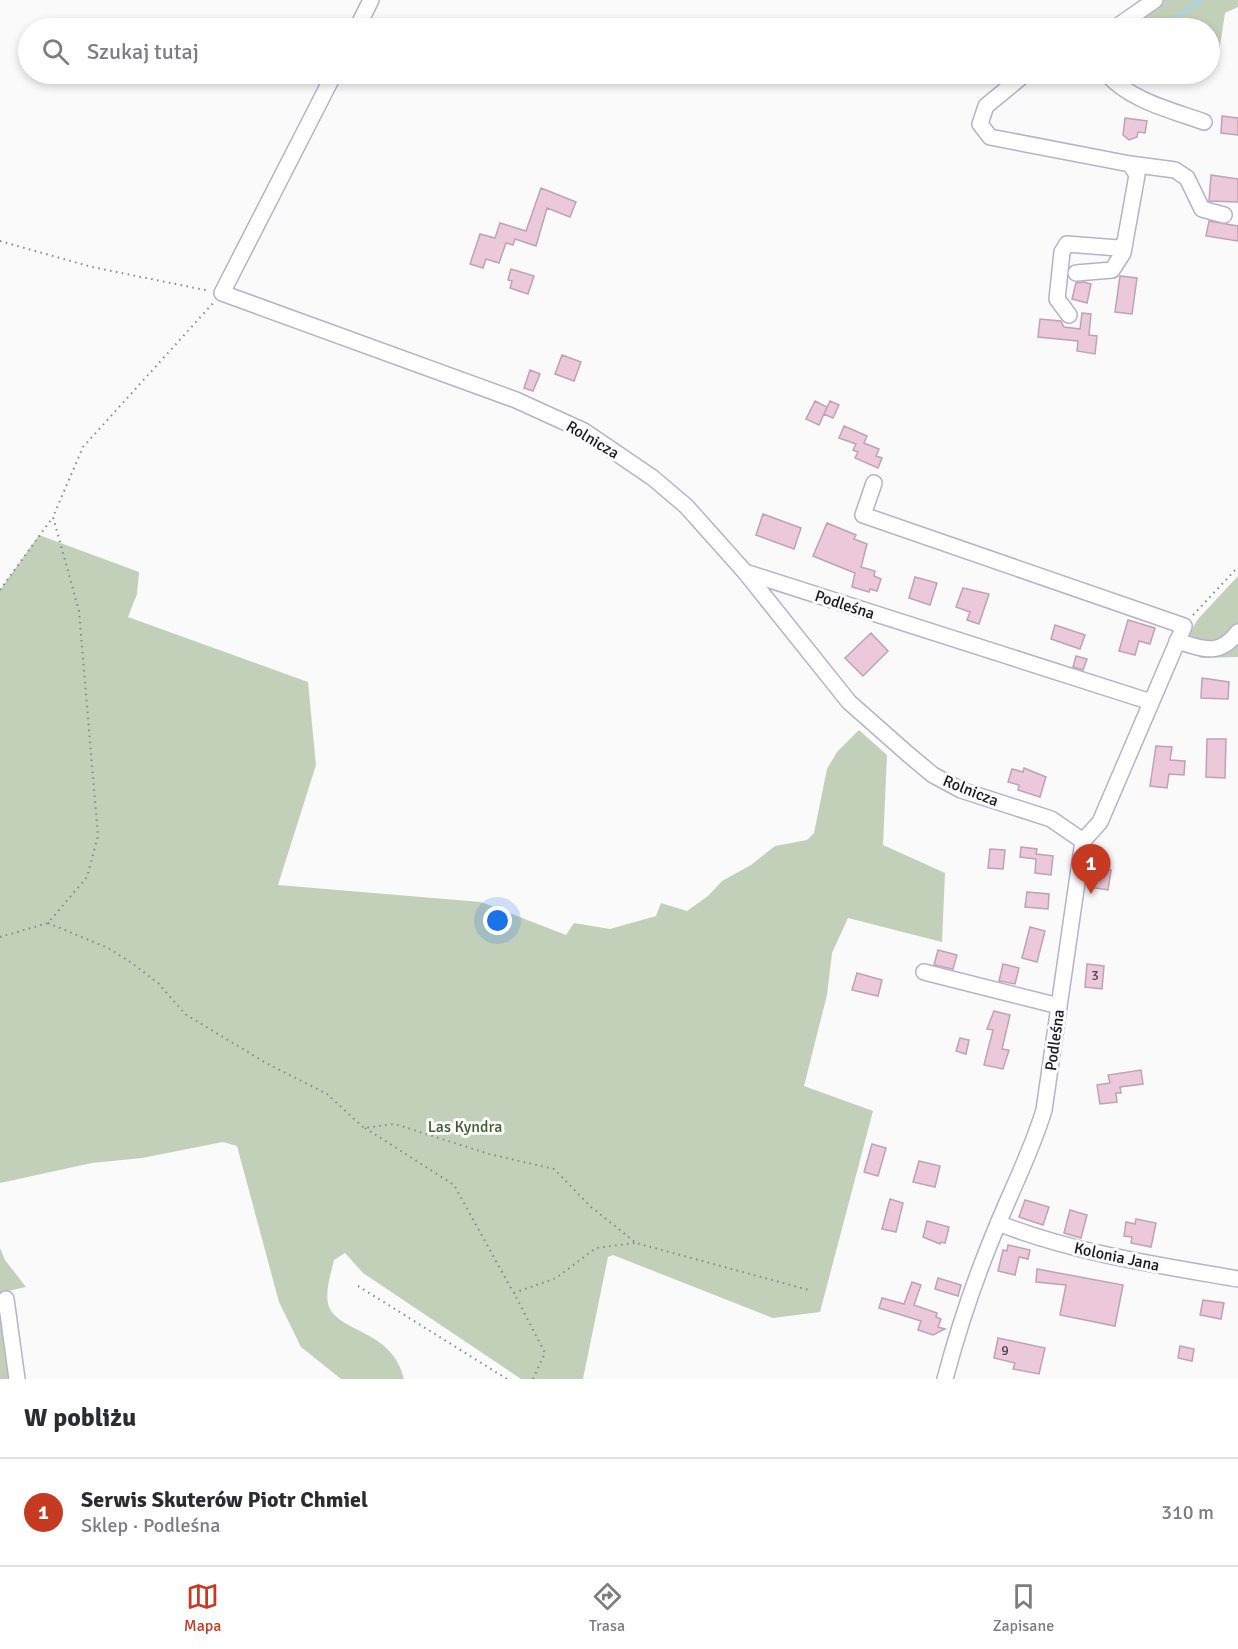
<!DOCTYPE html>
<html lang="pl">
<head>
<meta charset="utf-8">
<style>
	:root { --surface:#fff; --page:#f7f7f7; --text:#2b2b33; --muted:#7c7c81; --line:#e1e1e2; --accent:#c63a22 }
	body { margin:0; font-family:Signika,sans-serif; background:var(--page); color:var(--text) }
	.you { position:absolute; left:498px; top:921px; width:21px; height:21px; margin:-15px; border:4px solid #fff; border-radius:50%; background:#1a73e8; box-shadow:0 0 0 9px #1a73e833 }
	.badge { display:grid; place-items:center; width:39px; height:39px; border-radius:50%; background:var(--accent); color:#fff; font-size:20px; font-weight:700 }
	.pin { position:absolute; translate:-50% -50px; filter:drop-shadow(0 2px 3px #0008) }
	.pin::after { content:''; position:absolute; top:32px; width:21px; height:18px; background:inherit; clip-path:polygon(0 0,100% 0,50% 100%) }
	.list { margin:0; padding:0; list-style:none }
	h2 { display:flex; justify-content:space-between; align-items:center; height:78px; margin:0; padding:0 24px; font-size:26px }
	h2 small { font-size:20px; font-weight:400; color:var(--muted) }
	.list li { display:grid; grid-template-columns:39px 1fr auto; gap:18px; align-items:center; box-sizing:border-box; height:108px; padding:0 24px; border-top:2px solid var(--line) }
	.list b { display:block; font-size:22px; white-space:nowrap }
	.list p { margin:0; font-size:20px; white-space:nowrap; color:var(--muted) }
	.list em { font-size:20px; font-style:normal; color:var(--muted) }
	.icon { flex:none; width:33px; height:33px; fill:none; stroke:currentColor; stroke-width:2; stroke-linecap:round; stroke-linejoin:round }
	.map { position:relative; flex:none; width:1238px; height:1379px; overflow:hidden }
	.search { position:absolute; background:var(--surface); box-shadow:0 3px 9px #0003; left:18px; right:18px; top:18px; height:66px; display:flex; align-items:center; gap:15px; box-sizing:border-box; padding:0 21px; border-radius:33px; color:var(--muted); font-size:22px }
	.sheet { height:186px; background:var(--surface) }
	nav { display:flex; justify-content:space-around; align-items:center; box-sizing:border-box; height:84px; border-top:2px solid var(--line); background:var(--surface); font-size:16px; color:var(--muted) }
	nav a { display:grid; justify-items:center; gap:3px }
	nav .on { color:var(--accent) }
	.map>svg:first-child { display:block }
</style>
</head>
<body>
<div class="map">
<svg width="1238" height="1379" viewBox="0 0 1238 1379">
	<rect width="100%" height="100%" fill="#fafafa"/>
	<!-- green -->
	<path fill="#c3d0b9" d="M 1158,0 L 1238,0 L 1238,7 L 1225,13 L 1219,53 L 1210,51 L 1210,28 L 1127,28 Z
		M 39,535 L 139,572 L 137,594 L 128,617 L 308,682 L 316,765 L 278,885 L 481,902 L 566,935 L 574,923 L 610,929 L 656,916 L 661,903 L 687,911 L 708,896 L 722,881 L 751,865 L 775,846 L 807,840 L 814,833 L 827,769 L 837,752 L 859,730 L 887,755 L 883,845 L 945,873 L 942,942 L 848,918 L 832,953 L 827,995 L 804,1086 L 873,1111 L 820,1312 L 773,1318 L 613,1255 L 608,1257 L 583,1379 L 521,1379 L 363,1273 L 345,1253 L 334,1260 C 331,1274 324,1293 329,1307 C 340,1333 393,1330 404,1379 L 341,1379 L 301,1347 L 279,1302 L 237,1146 L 223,1142 L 142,1158 L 92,1163 L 0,1183 L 0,590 Z
		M 1238,576 L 1238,657 L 1200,658 L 1189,634 L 1198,619 Z
		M 0,1248 L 5,1260 L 26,1287 L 8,1291 L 13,1379 L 0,1379 Z"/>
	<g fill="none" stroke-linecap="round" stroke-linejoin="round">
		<!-- stream -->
		<path stroke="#a9d4e1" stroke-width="4" d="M 1161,28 L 1201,0"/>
	</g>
	<!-- building -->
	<path fill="#ebc9db" stroke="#c1a1b2" stroke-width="1.5" d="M 1222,116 L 1238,118 L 1238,135 L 1221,133 Z
		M 1125,118 L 1147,121 L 1145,133 L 1138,132 L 1137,137 L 1129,140 L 1123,135 Z
		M 1211,175 L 1238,179 L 1238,202 L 1209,201 Z
		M 541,188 L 576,202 L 570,217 L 547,208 L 536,246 L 515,239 L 513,245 L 506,243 L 499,263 L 486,259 L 483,268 L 470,264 L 480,234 L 495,238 L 500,223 L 526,231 Z
		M 1209,221 L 1238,226 L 1238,241 L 1206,236 Z
		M 511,269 L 534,276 L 528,294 L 510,288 L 512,281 L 508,280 Z
		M 1120,276 L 1137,278 L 1132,314 L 1115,312 Z
		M 1084,282 L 1091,284 L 1087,303 L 1072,299 L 1076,283 Z
		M 1082,313 L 1091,314 L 1089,335 L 1097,336 L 1095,354 L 1077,351 L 1078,341 L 1038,337 L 1040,319 L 1061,321 L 1064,327 L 1080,329 Z
		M 562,355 L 581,362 L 574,381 L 555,374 Z
		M 530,370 L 540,374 L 533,391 L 524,388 Z
		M 815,401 L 827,407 L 819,425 L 806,419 Z
		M 830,401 L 839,405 L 833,418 L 824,414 Z
		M 844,426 L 867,436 L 864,443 L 879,449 L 876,456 L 882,458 L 878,468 L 855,458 L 858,452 L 853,450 L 856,444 L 839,438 Z
		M 763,514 L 801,528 L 794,549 L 756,535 Z
		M 827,523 L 856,535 L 854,539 L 867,544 L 861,567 L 875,571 L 874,576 L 881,579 L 877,591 L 870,589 L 869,592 L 852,587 L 855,573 L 813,556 Z
		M 915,577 L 937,583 L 930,605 L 909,598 Z
		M 963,588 L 989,594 L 979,624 L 967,620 L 970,612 L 956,607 Z
		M 1128,620 L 1155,628 L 1150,644 L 1139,641 L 1135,655 L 1119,651 Z
		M 1055,625 L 1085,635 L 1080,649 L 1051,639 Z
		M 871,633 L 888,651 L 863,676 L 845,658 Z
		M 1076,656 L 1087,659 L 1083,670 L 1073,667 Z
		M 1202,678 L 1229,682 L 1228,699 L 1201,698 Z
		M 1207,739 L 1226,739 L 1225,778 L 1206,777 Z
		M 1156,746 L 1172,747 L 1170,760 L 1185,761 L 1184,775 L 1169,774 L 1167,788 L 1150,786 Z
		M 1024,768 L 1046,777 L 1040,797 L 1018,790 L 1019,785 L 1008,782 L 1012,769 L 1023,772 Z
		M 1021,847 L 1037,849 L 1036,854 L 1053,856 L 1051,875 L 1035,873 L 1036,859 L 1020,857 Z
		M 990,849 L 1005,850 L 1003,869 L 988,868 Z
		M 1092,868 L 1111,870 L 1108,890 L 1088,887 Z
		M 1027,892 L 1049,894 L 1048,909 L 1025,907 Z
		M 1030,927 L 1045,931 L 1037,962 L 1022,958 Z
		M 938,950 L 957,955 L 953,969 L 934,965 Z
		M 1003,964 L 1019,968 L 1015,984 L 999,981 Z
		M 1087,964 L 1104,966 L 1102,989 L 1085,987 Z
		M 857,973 L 882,980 L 878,996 L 852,990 Z
		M 994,1011 L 1010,1015 L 1002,1049 L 1009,1050 L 1003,1069 L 984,1065 L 993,1030 L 987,1029 Z
		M 960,1038 L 969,1040 L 966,1054 L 956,1051 Z
		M 1141,1070 L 1143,1084 L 1120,1087 L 1121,1093 L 1116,1093 L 1117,1102 L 1100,1104 L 1097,1085 L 1110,1083 L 1108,1075 Z
		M 872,1144 L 886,1148 L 878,1176 L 864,1172 Z
		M 919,1161 L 940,1166 L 935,1187 L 913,1182 Z
		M 890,1199 L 903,1203 L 896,1232 L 882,1229 Z
		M 1025,1200 L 1049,1207 L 1043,1225 L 1019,1217 Z
		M 1070,1210 L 1087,1215 L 1081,1238 L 1064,1233 Z
		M 1136,1219 L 1156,1223 L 1151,1247 L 1131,1243 L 1132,1237 L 1124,1236 L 1126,1222 L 1135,1224 Z
		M 927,1221 L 949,1227 L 945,1243 L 941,1242 L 940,1244 L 923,1237 Z
		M 1008,1245 L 1030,1250 L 1028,1259 L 1019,1257 L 1015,1275 L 998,1271 L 1003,1250 L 1007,1251 Z
		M 1037,1269 L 1123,1285 L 1115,1326 L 1060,1315 L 1066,1285 L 1036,1282 Z
		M 938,1278 L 961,1285 L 958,1296 L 935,1289 Z
		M 912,1282 L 921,1285 L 914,1305 L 937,1313 L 936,1317 L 941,1319 L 938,1327 L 945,1329 L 933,1335 L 918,1330 L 921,1321 L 879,1308 L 882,1298 L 904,1304 Z
		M 1203,1300 L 1224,1303 L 1221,1319 L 1200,1315 Z
		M 998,1338 L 1045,1348 L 1039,1374 L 1013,1369 L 1015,1363 L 994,1358 Z
		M 1180,1346 L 1194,1349 L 1192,1361 L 1178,1358 Z"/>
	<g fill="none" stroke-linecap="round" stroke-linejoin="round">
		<defs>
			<path id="minor" d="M 357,28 L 371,0
				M 1115,28 L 1155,0
				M 334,74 L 222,293 L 516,400 L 584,431 L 653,478 L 686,506 L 745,572 L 849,702 L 909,755 L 933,775 L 961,790 L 1051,819 L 1083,841
				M 1025,74 L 986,106 L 980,124 L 990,137 L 1130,164 L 1137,175 L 1123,253 L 1112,270 L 1076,273
				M 1107,74 C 1131,101 1171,110 1204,122
				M 1130,164 L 1175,170 L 1187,178 L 1202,209 L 1224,215
				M 1069,315 L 1057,299 L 1062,252 L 1067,244 L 1118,248 L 1125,243
				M 874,483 L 863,515 L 1184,626 L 1100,822 L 1083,841 L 1044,1110 C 1032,1150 1013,1187 997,1226 C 976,1276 959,1326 945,1379
				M 745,572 L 1151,702
				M 1177,641 C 1204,649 1219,657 1238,632
				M 924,972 L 1059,1006
				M 998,1223 C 1074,1253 1157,1265 1238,1279
				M 6,1299 L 17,1379"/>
		</defs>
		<!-- minor casing -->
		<use href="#minor" stroke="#b6b1d0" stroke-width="18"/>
		<!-- path -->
		<path stroke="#87868c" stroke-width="2" stroke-dasharray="1.5 4.5" stroke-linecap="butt" d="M 0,241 L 92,267 L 210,291
			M 0,590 L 53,517
			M 1193,615 L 1238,567
			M 48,923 L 108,948 L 129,961 L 158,983 L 185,1014 L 266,1063 L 327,1094 L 364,1128 L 395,1124 L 489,1154 L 554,1169 L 590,1206 L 636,1243 L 809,1290
			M 0,937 L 48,923 L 87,877 L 98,836 L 79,611 L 53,517 L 83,447 L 214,302
			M 365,1128 L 454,1185 L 513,1292
			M 358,1286 L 507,1379
			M 533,1379 L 545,1353 L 514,1293 L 556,1278 L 596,1248 L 635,1243"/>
		<!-- minor -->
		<use href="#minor" stroke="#fff" stroke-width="15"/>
	</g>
	<g text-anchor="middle" stroke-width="6" stroke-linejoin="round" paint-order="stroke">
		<!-- number labels -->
		<g font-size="14" fill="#4e4451">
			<text x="1095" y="980">3</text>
			<text x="1005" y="1355">9</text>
		</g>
		<!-- street labels -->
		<g font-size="16" fill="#191723" stroke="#fafafa">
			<text transform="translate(593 439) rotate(31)" y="6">Rolnicza</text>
			<text transform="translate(845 604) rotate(18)" y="6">Podleśna</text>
			<text transform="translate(971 790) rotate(22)" y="6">Rolnicza</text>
			<text transform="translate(1054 1040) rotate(-82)" y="6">Podleśna</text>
			<text transform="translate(1117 1256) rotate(12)" y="6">Kolonia Jana</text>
		</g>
		<!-- park labels -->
		<g font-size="16" fill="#425c2c" stroke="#fafafa">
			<text x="465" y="1132">Las Kyndra</text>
		</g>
	</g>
</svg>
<div class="you"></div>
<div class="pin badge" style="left:1091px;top:894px">1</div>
<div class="search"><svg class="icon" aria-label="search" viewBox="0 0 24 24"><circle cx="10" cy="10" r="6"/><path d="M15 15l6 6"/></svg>Szukaj tutaj</div>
</div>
<section class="sheet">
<h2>W pobliżu<small></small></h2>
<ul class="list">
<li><span class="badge">1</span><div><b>Serwis Skuterów Piotr Chmiel</b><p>Sklep · Podleśna</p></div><em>310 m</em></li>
</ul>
</section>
<nav>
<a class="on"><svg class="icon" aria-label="map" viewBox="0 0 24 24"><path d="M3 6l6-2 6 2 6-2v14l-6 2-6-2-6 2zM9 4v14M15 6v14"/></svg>Mapa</a>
<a><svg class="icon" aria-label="directions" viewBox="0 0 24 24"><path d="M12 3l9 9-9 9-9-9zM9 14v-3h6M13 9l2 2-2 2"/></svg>Trasa</a>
<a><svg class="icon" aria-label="saved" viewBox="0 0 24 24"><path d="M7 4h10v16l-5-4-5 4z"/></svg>Zapisane</a>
</nav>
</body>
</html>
